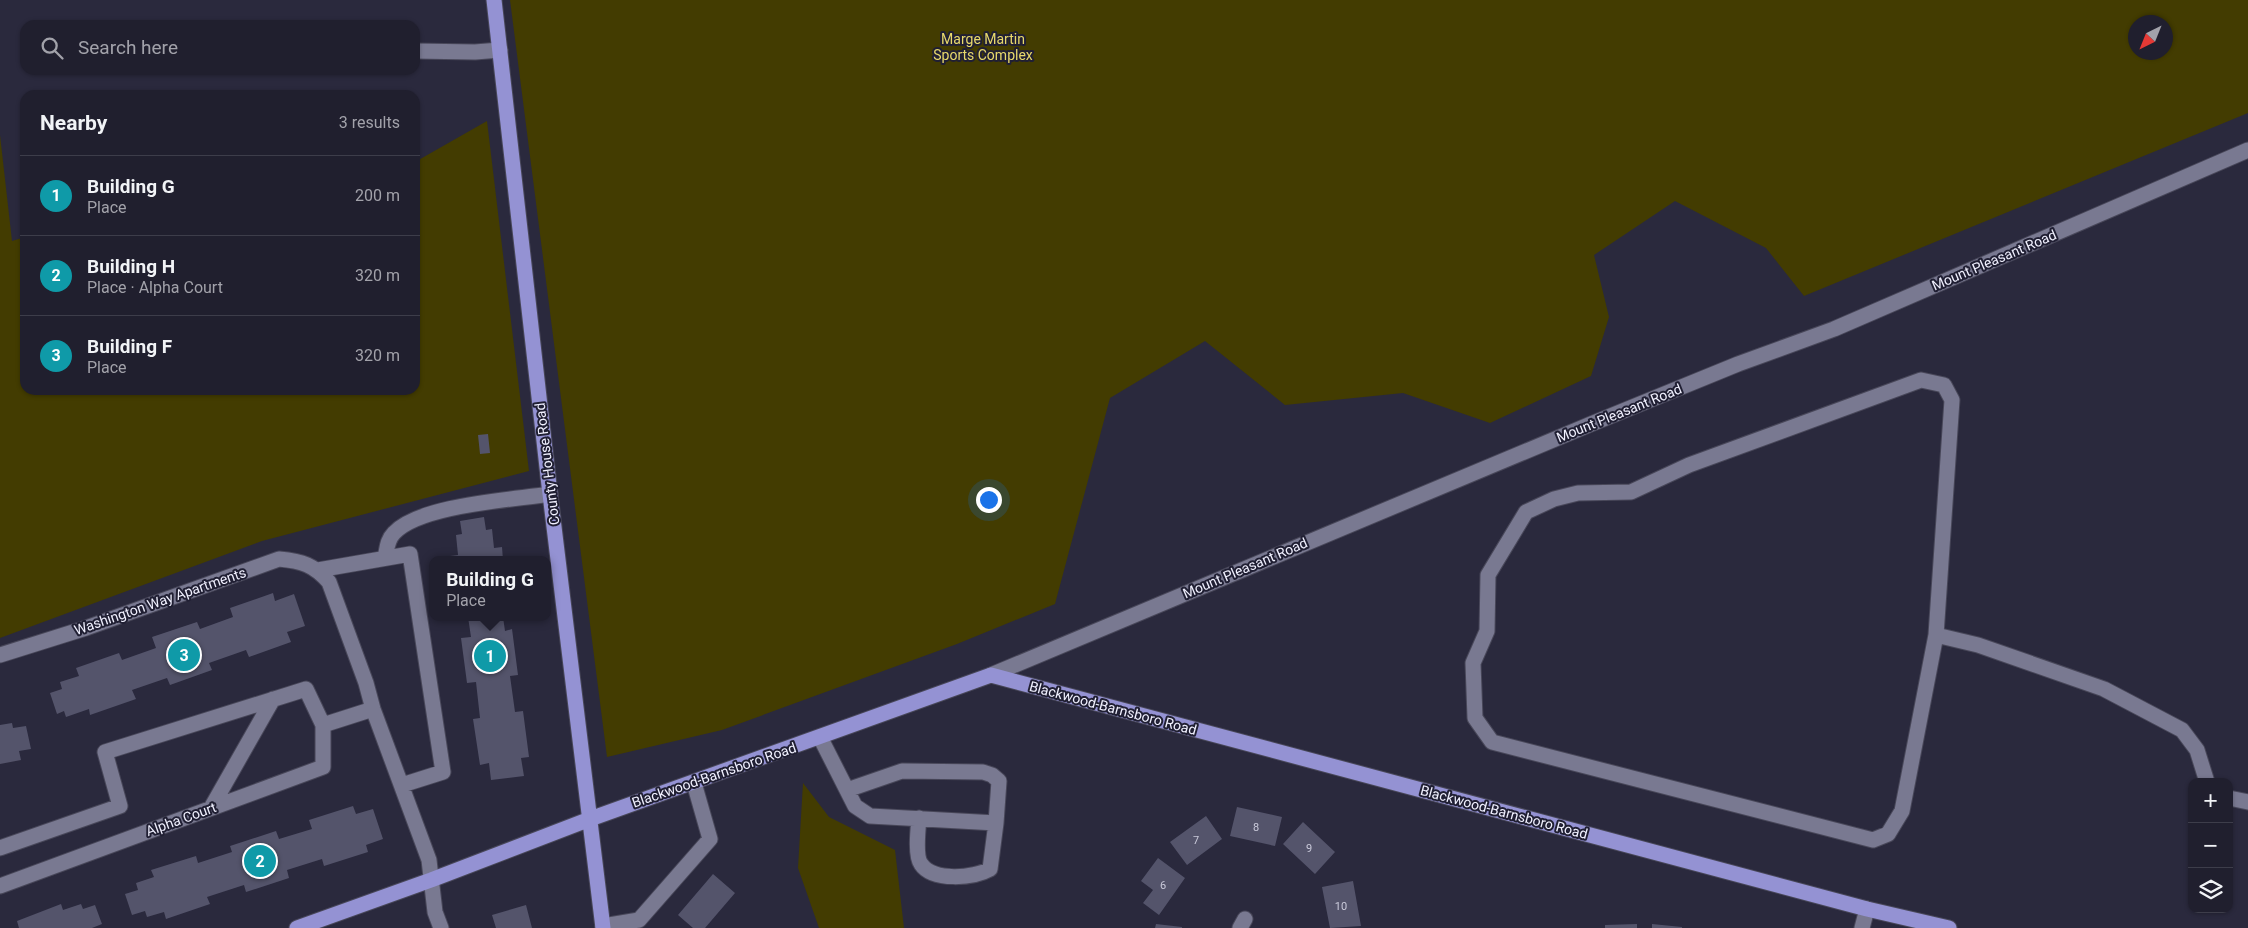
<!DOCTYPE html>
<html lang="en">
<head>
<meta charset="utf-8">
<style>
	:root { --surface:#201f2e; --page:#282736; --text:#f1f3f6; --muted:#a2a2aa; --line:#3d3d4a; --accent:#cbba39 }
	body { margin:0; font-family:Roboto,sans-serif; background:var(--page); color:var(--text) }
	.controls { position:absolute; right:15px; bottom:15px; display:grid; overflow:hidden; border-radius:10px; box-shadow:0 1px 4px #0004 }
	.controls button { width:45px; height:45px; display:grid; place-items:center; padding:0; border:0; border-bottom:1px solid var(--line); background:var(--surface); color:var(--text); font:25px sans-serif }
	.compass { position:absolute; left:2128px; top:15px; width:45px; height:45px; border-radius:50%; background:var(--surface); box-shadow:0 1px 4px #0004; rotate:223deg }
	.you { position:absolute; left:988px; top:499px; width:18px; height:18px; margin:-12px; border:4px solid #fff; border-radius:50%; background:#1a73e8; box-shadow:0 0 0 8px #1a73e833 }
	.badge { display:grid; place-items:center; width:32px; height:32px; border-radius:50%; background:var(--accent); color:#fff; font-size:16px; font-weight:700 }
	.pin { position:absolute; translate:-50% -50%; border:2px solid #fff; box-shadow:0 1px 5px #0006 }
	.popup { position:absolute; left:429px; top:556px; width:122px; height:65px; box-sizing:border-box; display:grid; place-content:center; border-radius:10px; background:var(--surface); filter:drop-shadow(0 1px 4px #0005); font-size:16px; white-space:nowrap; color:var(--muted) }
	.popup b { font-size:19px; color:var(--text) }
	.popup::after { content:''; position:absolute; left:50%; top:100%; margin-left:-10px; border:10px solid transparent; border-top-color:var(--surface) }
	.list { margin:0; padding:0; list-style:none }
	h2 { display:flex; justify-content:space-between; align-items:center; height:65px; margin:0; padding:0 20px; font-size:21px }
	h2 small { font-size:16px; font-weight:400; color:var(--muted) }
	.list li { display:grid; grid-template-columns:32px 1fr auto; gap:15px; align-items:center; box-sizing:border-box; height:80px; padding:0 20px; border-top:1px solid var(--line) }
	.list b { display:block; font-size:19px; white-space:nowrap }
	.list p { margin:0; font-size:16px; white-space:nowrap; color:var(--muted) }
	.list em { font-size:16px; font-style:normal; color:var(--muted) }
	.icon { flex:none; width:28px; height:28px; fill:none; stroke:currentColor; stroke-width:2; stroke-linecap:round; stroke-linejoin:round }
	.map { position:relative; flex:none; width:2248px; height:928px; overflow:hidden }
	.search { position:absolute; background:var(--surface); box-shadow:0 1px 4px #0004; left:20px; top:20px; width:400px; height:55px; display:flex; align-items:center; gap:12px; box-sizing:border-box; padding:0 18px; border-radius:15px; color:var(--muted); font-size:19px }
	.panel { position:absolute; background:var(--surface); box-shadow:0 1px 4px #0004; left:20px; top:90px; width:400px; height:305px; border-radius:15px }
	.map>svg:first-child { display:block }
</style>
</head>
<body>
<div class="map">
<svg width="2248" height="928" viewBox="0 0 2248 928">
	<rect width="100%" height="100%" fill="#2a293d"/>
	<!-- green -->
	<path fill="#433c01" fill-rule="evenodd" d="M 510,0 L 2248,0 L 2248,113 L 1804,296 L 1766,248 L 1675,201 L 1594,255 L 1609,317 L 1591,376 L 1490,423 L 1403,393 L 1285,405 L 1205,341 L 1110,398 L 1055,604 L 957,644 L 722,730 L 607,757 ZM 2136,22 L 2166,22 L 2166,52 L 2136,52 Z
		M 487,121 L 529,471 L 262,541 L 0,638 L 0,135 L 12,241 L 25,237 L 25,390 L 415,390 L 415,162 Z
		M 803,783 L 829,817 L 895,850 L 904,928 L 819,928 L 798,868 Z"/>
	<!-- building -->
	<path fill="#54546b" d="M 488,434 L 490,453 L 480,454 L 478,435 Z
		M 484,517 L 486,530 L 492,529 L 494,548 L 502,547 L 503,560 L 450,560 L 450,556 L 458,555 L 456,535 L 462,534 L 460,521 Z
		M 273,593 L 275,601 L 294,594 L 305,626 L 287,632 L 291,642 L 249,657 L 246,650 L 209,663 L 212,670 L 170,685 L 167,678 L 132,690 L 136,699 L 90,715 L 89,709 L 66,717 L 64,711 L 57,714 L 50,693 L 62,689 L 60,682 L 79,676 L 76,668 L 119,653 L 122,660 L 156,648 L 152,637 L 197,622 L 200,629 L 233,617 L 230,608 Z
		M 468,617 L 503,617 L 505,631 L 512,629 L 518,675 L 510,676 L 515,712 L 523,711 L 529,757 L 521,758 L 524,776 L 491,780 L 489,763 L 480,765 L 473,719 L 480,718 L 476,682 L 467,683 L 461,638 L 471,637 Z
		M 12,723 L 13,728 L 26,726 L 31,749 L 19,751 L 21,760 L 0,764 L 0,725 Z
		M 353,806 L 356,814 L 373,809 L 383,839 L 366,845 L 368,852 L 324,866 L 322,859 L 287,870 L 289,878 L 246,892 L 244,885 L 207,897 L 210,904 L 166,919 L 164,912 L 147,917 L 145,911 L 132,915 L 125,894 L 138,890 L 136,883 L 154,877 L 151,870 L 196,856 L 198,863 L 232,852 L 230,846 L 276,831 L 279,839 L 312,829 L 309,820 Z
		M 1237,807 L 1282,817 L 1275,846 L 1230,836 Z
		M 1206,816 L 1222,839 L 1187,865 L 1170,842 Z
		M 1303,822 L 1335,852 L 1315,874 L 1283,844 Z
		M 1158,858 L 1185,878 L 1159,915 L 1143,903 L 1153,890 L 1141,881 Z
		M 713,874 L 735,893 L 705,928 L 693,928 L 678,915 Z
		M 1353,881 L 1361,926 L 1330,928 L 1322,887 Z
		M 61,904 L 63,910 L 81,904 L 83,909 L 95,905 L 102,924 L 92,928 L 19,928 L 17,921 Z
		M 526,905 L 532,928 L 496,928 L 492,915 Z
		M 1156,924 L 1182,927 L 1182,928 L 1155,928 Z
		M 1637,924 L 1637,928 L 1605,928 L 1605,925 Z
		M 1652,924 L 1682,927 L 1682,928 L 1652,928 Z"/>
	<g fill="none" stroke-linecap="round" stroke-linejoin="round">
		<defs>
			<path id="minor" d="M 415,51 L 475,52 L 500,50
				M 1921,380 L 1944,385 L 1952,400 L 1936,635 L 1902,811 L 1888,834 L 1873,840 L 1492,742 L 1475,718 L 1473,663 L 1487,631 L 1488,575 L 1526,512 L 1554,499 L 1578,493 L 1631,492 L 1689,465 Z
				M 385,558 C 387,549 387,540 394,533 C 420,505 511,500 550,494
				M 318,570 L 410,554 L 443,772 L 402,785
				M 1936,635 L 1978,645 L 2104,689 L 2182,730 L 2197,750 L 2207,782
				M 0,655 L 86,628 L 279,559 C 302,561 314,565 329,582 L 366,683 L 373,709 L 429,860 L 435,912 L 441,928
				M 991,675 L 1591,424 L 1738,364 L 1834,329 L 2248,150
				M 323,725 L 373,709
				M 820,737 L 855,806 L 870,816 L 996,823 L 999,781 L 992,775 L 983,772 L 902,771 L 847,790
				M 2229,798 L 2248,802
				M 211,808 L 273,699
				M 919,818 C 918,829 915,856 921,864 C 933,882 974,878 990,869 L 996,823
				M 0,848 L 120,806 L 105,752 L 306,689 L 323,725 L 323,767 L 0,886
				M 603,926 L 639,920 L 710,839 L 694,783
				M 1240,928 L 1245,919
				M 1862,928 L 1867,909"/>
			<path id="major" d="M 494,0 L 550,494 L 603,928
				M 297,928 L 431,880 L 590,819 L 991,675 L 1867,909 L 1949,928"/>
		</defs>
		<!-- minor casing -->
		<use href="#minor" stroke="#484759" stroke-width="17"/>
		<!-- major casing -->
		<use href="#major" stroke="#484759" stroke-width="17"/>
		<!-- minor -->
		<use href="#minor" stroke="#797991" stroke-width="15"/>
		<!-- major -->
		<use href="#major" stroke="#9492d3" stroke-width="15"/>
	</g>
	<g text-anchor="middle" stroke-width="4" stroke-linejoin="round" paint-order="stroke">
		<!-- number labels -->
		<g font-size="11" fill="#cacada">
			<text x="1256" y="831">8</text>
			<text x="1196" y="844">7</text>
			<text x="1309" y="852">9</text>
			<text x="1163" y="889">6</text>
			<text x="1341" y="910">10</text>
		</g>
		<!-- park labels -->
		<g font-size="14" fill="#e8d96b" stroke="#201f33">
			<text x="983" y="44">Marge Martin<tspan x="983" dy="16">Sports Complex</tspan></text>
		</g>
		<!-- street labels -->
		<g font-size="14" fill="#f1f1ff" stroke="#201f33">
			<text transform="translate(1994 260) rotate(-23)" y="5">Mount Pleasant Road</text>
			<text transform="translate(1619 413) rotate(-22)" y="5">Mount Pleasant Road</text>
			<text transform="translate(547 464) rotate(-97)" y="5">County House Road</text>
			<text transform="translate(1245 568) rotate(-23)" y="5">Mount Pleasant Road</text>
			<text transform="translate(160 601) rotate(-19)" y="5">Washington Way Apartments</text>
			<text transform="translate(1113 708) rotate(15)" y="5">Blackwood-Barnsboro Road</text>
			<text transform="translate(714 775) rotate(-19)" y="5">Blackwood-Barnsboro Road</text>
			<text transform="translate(1504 812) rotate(15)" y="5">Blackwood-Barnsboro Road</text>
			<text transform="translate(181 819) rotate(-20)" y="5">Alpha Court</text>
		</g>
	</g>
</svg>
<div class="controls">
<button>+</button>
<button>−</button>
<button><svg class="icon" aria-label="layers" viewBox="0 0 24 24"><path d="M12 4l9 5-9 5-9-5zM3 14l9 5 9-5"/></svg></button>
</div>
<svg class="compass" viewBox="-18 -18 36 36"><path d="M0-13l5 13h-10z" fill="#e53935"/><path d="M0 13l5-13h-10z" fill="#a2a2aa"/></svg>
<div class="you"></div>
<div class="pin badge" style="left:490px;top:656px;background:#0f9aa8">1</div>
<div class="popup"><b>Building G</b>Place</div>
<div class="pin badge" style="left:260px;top:861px;background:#0f9aa8">2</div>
<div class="pin badge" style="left:184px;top:655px;background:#0f9aa8">3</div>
<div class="search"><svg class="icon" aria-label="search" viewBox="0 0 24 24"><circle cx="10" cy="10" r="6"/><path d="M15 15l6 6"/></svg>Search here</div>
<section class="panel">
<h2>Nearby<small>3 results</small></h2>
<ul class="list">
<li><span class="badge" style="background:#0f9aa8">1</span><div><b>Building G</b><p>Place</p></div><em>200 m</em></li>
<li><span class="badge" style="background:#0f9aa8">2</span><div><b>Building H</b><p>Place · Alpha Court</p></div><em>320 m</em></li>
<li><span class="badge" style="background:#0f9aa8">3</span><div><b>Building F</b><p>Place</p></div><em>320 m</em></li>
</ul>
</section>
</div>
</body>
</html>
